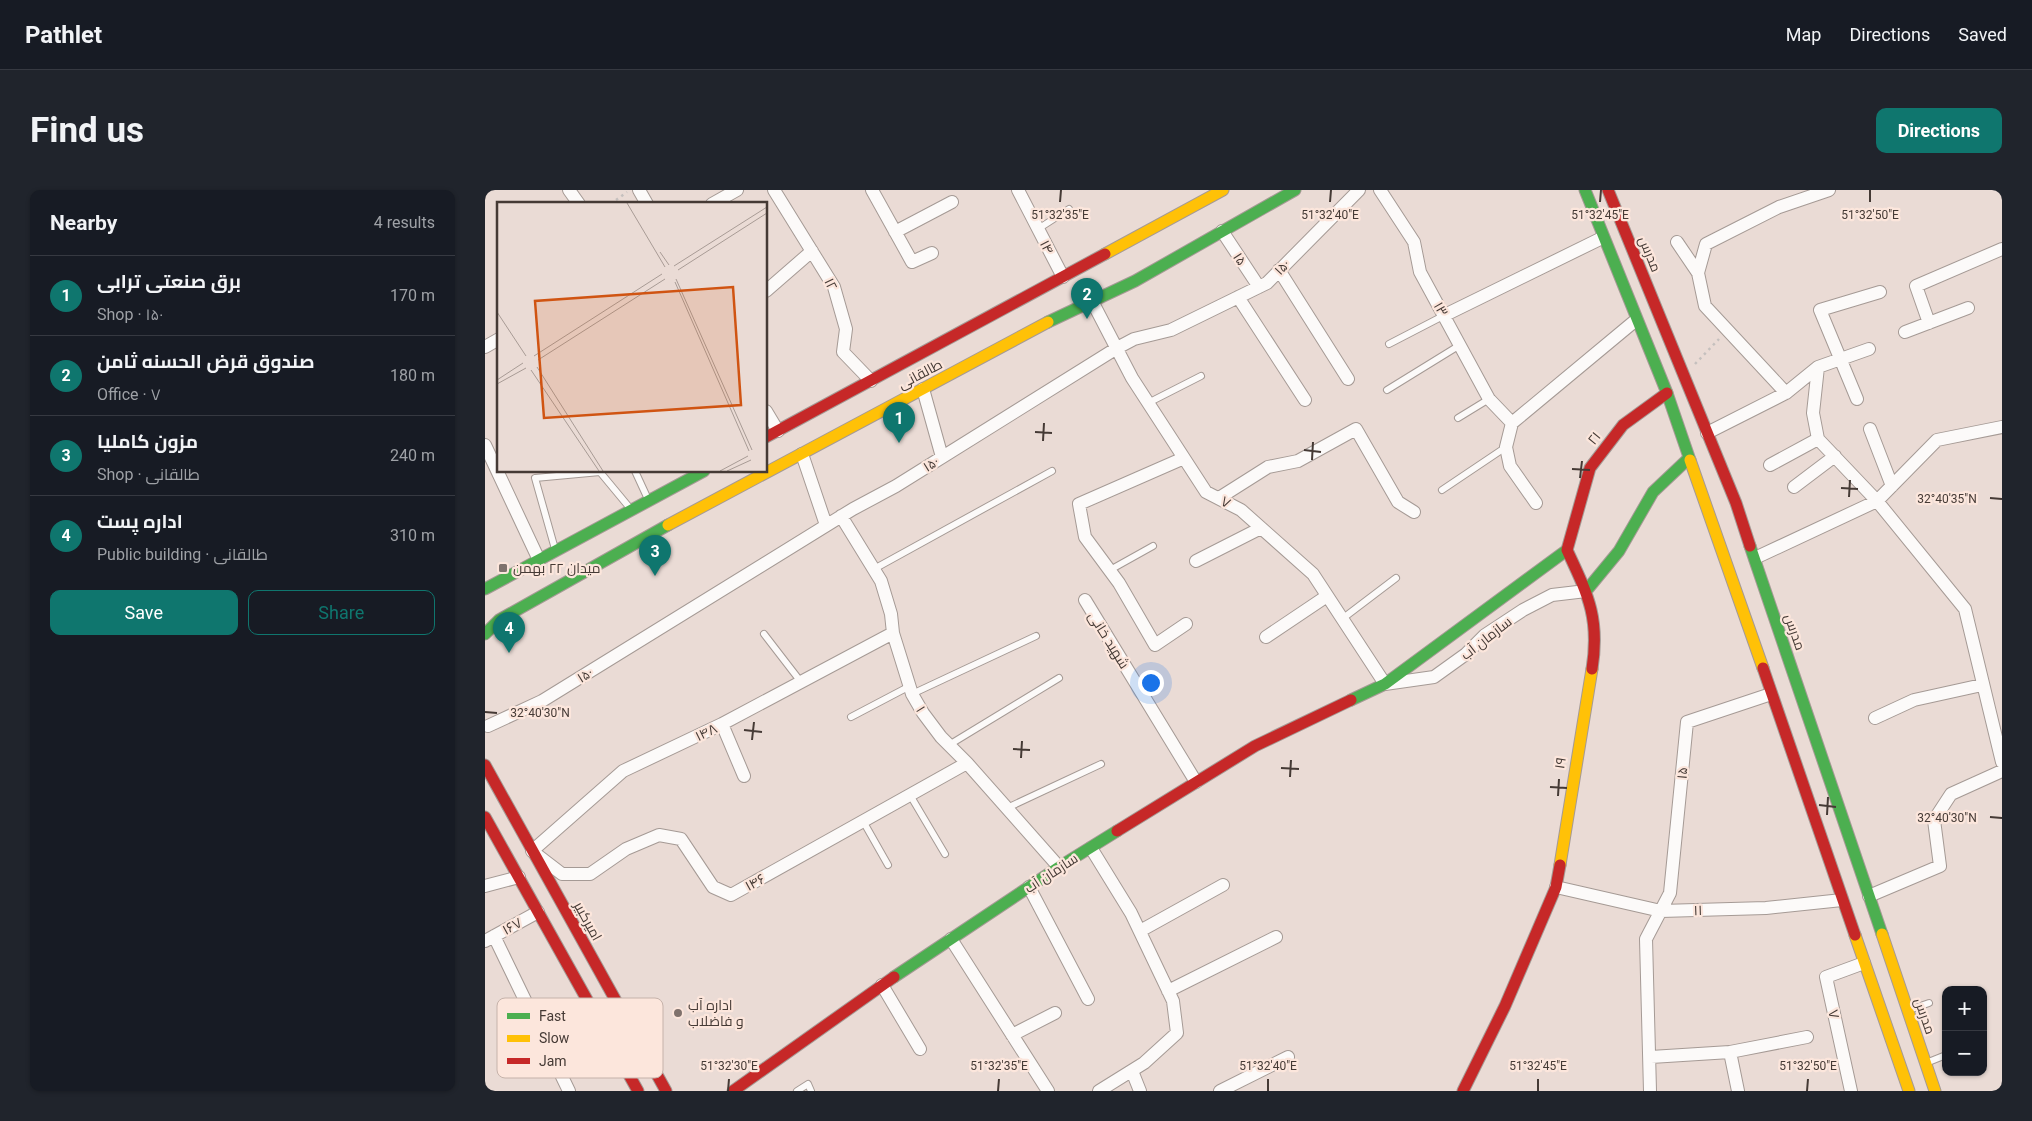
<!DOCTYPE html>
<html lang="en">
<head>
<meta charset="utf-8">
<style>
	:root { --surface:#171b24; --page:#20242c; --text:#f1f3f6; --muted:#9ea1a6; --line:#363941; --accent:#0f766e }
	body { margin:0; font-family:Roboto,Cairo,sans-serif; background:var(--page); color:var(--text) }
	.controls { position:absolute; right:15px; bottom:15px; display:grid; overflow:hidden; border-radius:10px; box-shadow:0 1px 4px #0004 }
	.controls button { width:45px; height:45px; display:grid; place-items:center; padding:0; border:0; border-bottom:1px solid var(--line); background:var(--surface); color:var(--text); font:25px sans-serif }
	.you { position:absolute; left:665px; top:492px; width:18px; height:18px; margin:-12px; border:4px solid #fff; border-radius:50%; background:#1a73e8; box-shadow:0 0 0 8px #1a73e833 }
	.badge { display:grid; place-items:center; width:32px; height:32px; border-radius:50%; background:var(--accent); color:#fff; font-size:16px; font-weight:700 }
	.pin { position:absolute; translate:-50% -41px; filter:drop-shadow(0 1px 2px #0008) }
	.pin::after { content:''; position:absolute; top:26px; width:18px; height:15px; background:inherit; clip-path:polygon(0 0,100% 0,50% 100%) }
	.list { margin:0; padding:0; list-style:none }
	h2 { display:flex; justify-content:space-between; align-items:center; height:65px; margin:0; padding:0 20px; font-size:21px }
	h2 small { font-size:16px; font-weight:400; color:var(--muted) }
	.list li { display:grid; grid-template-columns:32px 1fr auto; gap:15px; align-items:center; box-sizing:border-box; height:80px; padding:0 20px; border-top:1px solid var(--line) }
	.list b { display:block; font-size:19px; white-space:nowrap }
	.list p { margin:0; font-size:16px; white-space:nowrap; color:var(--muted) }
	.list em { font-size:16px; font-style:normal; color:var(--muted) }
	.actions { display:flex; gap:10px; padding:15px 20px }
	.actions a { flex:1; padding:11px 0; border:1px solid var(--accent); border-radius:10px; text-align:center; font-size:18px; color:var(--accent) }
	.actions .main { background:var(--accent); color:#fff }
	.map { position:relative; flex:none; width:1517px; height:901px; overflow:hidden; border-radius:10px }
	header { display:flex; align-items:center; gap:30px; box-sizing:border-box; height:70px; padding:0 25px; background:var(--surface); border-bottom:1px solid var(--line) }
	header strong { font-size:24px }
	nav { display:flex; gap:28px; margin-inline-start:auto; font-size:18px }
	.intro { display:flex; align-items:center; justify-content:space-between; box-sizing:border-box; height:120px; padding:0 30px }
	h1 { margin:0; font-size:35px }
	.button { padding:12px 22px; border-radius:10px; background:var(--accent); color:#fff; font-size:18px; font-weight:700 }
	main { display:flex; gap:30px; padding:0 30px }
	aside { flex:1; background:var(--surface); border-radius:10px; box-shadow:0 1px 4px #0004 }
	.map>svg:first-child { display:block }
</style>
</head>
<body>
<header>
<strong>Pathlet</strong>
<nav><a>Map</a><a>Directions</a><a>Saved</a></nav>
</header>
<div class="intro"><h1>Find us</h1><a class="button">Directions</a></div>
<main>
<aside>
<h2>Nearby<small>4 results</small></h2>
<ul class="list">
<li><span class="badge">1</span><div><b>برق صنعتی ترابی</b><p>Shop · ۱۵۰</p></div><em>170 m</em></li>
<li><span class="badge">2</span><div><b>صندوق قرض الحسنه ثامن</b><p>Office · ۷</p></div><em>180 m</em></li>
<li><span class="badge">3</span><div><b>مزون کاملیا</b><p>Shop · طالقانی</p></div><em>240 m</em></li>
<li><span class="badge">4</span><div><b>اداره پست</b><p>Public building · طالقانی</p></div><em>310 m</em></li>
</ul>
<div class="actions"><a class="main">Save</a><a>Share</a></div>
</aside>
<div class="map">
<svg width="1517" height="901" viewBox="0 0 1517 901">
	<rect width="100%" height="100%" fill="#eadbd5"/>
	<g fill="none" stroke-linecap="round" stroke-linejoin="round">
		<defs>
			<path id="lane" d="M 553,39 L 584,19
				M 904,154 L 960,125
				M 902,200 L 975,155
				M 663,213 L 716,186
				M 973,228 L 1004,209
				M 150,281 L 162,307
				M 957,300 L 1021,257
				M 70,359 L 50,288 L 115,282 L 144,317
				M 389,379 L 567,281
				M 625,380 L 668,356
				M 857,429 L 911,388
				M 279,444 L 316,492
				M 427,504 L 551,446
				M 366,527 L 425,496
				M 464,555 L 574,488
				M 425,605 L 460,664
				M 522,618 L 616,574
				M 378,631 L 403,675
				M 1424,820 L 1444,813
				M 1441,873 L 1461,865
				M 312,901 L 323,894 L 326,901"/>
			<path id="street" d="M 84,0 L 94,14
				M 154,0 L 162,14
				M 289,0 L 349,97 L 361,139 L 358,162 L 386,191
				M 387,0 L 427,72 L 447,63
				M 533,0 L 578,87
				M 895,0 L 929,52 L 935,82 L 1004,209 L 1027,233
				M 227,14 L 252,0
				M 737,41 L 774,97
				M 410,42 L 467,12
				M 1192,52 L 1213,83
				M 794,80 L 863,189
				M 281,101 L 327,61
				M 753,107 L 820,210
				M 607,111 L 647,188 L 721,302 L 756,320 L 828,384 L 900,494 L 949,487 L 981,464 L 1000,445 L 1038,420 L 1067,405 L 1101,401
				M 960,125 L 1117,48
				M 1444,133 L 1431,96 L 1517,59
				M 1420,142 L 1483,118
				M 0,157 L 14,149
				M 1333,177 L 1328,223 L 1333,249 L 1392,311 L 1480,419 L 1517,572
				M 438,199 L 457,267
				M 1301,203 L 1220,116 L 1213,83 L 1221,54 L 1294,17 L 1344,0
				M 1372,209 L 1335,120 L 1395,102
				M 281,221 L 293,241
				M 1385,239 L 1407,296
				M 1222,243 L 1301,203 L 1333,177 L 1384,159
				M 0,255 L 54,370
				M 317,264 L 341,335
				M 699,268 L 594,314 L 600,347 L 634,393 L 670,455 L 701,434
				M 1285,275 L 1333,249
				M 1309,297 L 1350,266
				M 734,308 L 783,277 L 813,271 L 871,239 L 913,312 L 929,322
				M 1051,313 L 1025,276 L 1021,257 L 1027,233 L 1151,130
				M 356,326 L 396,391 L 406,424 L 408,443 L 427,504 L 438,523 L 456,547 L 482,573 L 574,677
				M 1270,368 L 1392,311 L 1452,250 L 1517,237
				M 711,371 L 776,338
				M 600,410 L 711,592
				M 408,443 L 237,534 L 138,581 L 47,661 L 77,684 L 105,684 L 141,659 L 174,645 L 196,649 L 228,697 L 246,705 L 482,573
				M 781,447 L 842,406
				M 1390,528 L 1429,510 L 1497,495
				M 237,534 L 259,586
				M 3,536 L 57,511 L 368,319 L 411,296 L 632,158 L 649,149 L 686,140 L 782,93 L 874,0
				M 606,658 L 646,723 L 688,811 L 692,843 L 659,873 L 614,901
				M 0,696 L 34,687
				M 544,697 L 603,809
				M 1071,697 L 1176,721 L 1281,718 L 1357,710
				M 1384,706 L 1455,676 L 1449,630 L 1466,604 L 1517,581
				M 655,741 L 738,695
				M 9,746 L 84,901
				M 466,749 L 563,901
				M 0,751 L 53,722
				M 397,795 L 435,859
				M 683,801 L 791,747
				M 527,845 L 570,823
				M 1245,862 L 1253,901
				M 1166,867 L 1245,862 L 1322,847
				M 647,881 L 655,901
				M 735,901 L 803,867
				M 1165,901 L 1161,749 L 1185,703 L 1202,532 L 1286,504
				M 1366,901 L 1341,787 L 1379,773"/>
			<path id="fast" d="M 1100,0 L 1182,203 L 1205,270
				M 563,132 L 650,91 L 810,0
				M 1265,356 L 1397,744
				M 0,399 L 219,281
				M 1101,401 L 1134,361 L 1168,302 L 1204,268
				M 0,444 L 14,430 L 183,335
				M 866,510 L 900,494 L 1082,360
				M 409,787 L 574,677 L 632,641"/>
			<path id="slow" d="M 620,64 L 738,0
				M 1205,270 L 1278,478
				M 183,335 L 563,132
				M 1075,675 L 1107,479
				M 1397,744 L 1450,901
				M 1370,745 L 1424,901"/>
			<path id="jam" d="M 1123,0 L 1251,313 L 1265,356
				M 281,247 L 620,64
				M 1082,360 L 1105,278 L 1138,235 L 1182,203
				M 1082,360 C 1103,405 1115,428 1107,479
				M 1278,478 L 1370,745
				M 0,575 L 181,901
				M 0,627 L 153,901
				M 632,641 L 770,556 L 866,510
				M 248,901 L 409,787
				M 978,901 L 1020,816 L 1071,697 L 1075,675"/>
		</defs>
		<!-- lane casing -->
		<use href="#lane" stroke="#a59a95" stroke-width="8"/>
		<!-- street casing -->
		<use href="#street" stroke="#a59a95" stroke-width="14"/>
		<!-- fast casing -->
		<use href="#fast" stroke="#a59a95" stroke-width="13"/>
		<!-- slow casing -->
		<use href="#slow" stroke="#a59a95" stroke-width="13"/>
		<!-- jam casing -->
		<use href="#jam" stroke="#a59a95" stroke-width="13"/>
		<!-- path -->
		<path stroke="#c5c0be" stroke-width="2.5" stroke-dasharray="2.5 4" stroke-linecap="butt" d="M 131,10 L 142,2
			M 1210,174 L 1234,149"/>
		<!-- lane -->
		<use href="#lane" stroke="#fcfaf9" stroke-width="6"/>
		<!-- street -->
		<use href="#street" stroke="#fcfaf9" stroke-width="12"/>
		<!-- fast -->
		<use href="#fast" stroke="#4caf50" stroke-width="11"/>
		<!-- slow -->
		<use href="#slow" stroke="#ffc107" stroke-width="11"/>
		<!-- jam -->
		<use href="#jam" stroke="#c62828" stroke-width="11"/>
	</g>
	<!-- ticks -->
	<path fill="none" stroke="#453a35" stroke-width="2" d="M 575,12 L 576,0M 845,12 L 846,0M 1115,12 L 1116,0M 1385,12 L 1385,0M 550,242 L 567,243M 558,251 L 559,233M 819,260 L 836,262M 827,270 L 828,252M 1087,279 L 1105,280M 1095,288 L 1097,271M 1356,298 L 1373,299M 1364,307 L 1365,290M 1505,308 L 1517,309M 0,522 L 12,523M 259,540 L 277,542M 267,550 L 269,532M 528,559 L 545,560M 536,568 L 537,551M 796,578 L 814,579M 805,587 L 806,570M 1065,597 L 1082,598M 1073,606 L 1074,589M 1334,615 L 1351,617M 1342,625 L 1343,607M 1505,627 L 1517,628M 243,901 L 244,889M 513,901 L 514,889M 783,901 L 783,889M 1053,901 L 1053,889M 1322,901 L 1323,889"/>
	<!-- markers -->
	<g fill="#7f726d" stroke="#fce6dc" stroke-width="2">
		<rect x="13" y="373" width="10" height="10" rx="2.5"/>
		<circle cx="193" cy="823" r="5"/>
	</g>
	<g text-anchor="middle" stroke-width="4.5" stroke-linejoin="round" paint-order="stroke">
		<!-- street labels -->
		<g font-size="14" fill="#453a35" stroke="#fce6dc">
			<text transform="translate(562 57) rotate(63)" y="5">۱۴</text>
			<text transform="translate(1165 64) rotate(68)" y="5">مدرس</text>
			<text transform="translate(755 69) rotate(57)" y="5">۱۵</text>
			<text transform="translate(797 77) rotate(-46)" y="5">۱۵۰</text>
			<text transform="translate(346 94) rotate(64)" y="5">۱۲</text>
			<text transform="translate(956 119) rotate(60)" y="5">۱۳</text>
			<text transform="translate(435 184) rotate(-28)" y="5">طالقانی</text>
			<text transform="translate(1109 248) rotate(-51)" y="5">۲۱</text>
			<text transform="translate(446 274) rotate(-32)" y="5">۱۵۰</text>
			<text transform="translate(741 312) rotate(28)" y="5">۷</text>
			<text transform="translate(1310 442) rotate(71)" y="5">مدرس</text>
			<text transform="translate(1001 448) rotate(-38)" y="5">سازمان آب</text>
			<text transform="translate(624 450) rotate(58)" y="5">شهید خانی</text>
			<text transform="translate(100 485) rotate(-32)" y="5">۱۵۰</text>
			<text transform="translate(436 519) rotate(58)" y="5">۱</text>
			<text transform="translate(221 542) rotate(-26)" y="5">۱۴۸</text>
			<text transform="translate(1075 573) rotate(-81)" y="5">۱۹</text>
			<text transform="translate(1197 583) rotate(-85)" y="5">۱۵</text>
			<text transform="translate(566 683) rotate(-33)" y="5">سازمان آب</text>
			<text transform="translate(270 692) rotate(-29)" y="5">۱۴۶</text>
			<text transform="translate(1213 720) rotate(-2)" y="5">۱۱</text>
			<text transform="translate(103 731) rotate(61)" y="5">امیرکبیر</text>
			<text transform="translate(27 736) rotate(-29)" y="5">۱۶۷</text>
			<text transform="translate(1349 824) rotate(78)" y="5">۷</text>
			<text transform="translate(1440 826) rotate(71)" y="5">مدرس</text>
		</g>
		<!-- poi labels -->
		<g font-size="14" fill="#453a35" stroke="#fce6dc" text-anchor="start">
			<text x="28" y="383">میدان ۲۲ بهمن</text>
			<text x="203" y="820">اداره آب<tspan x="203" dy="16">و فاضلاب</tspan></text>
		</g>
	</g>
	<!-- overview -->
	<g transform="translate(12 12)">
		<rect width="270" height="270" fill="#eadbd5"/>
		<path fill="none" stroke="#a89b95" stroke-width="1" d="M 130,1 L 168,65M 163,50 L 172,63M 177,64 L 270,5M 181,68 L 270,11M 179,77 L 255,248M 178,80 L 252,249M 0,110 L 29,154M 37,154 L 165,72M 41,158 L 168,77M 40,165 L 106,269M 34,168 L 102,269M 0,178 L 26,161M 0,182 L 29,166M 223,269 L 251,254M 230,269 L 254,258"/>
		<path fill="#d05412" fill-opacity="0.15" stroke="#d05412" stroke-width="2.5" d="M 236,85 L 244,203 L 47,216 L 38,99 Z"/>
		<rect width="270" height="270" fill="none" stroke="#453a35" stroke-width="2.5"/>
	</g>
	<!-- legend -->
	<rect x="12" y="808" width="166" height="80" rx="8" fill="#fce6dc" stroke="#c5b2aa" stroke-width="1"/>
	<rect x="22" y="823" width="23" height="6" fill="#4caf50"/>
	<rect x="22" y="845" width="23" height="7" fill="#ffc107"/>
	<rect x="22" y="868" width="23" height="6" fill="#c62828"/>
	<g font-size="14" fill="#453a35">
		<text x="54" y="831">Fast</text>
		<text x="54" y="853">Slow</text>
		<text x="54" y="876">Jam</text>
	</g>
	<g font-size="12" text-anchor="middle" fill="#453a35" stroke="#fce6dc" stroke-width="4.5" stroke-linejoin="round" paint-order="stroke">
		<text x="575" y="29">51°32'35"E</text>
		<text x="845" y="29">51°32'40"E</text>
		<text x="1115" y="29">51°32'45"E</text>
		<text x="1385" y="29">51°32'50"E</text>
		<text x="1462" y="313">32°40'35"N</text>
		<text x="55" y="527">32°40'30"N</text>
		<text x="1462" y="632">32°40'30"N</text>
		<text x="244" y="880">51°32'30"E</text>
		<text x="514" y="880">51°32'35"E</text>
		<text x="783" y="880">51°32'40"E</text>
		<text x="1053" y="880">51°32'45"E</text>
		<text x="1323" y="880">51°32'50"E</text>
	</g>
</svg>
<div class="controls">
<button>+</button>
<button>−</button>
</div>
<div class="you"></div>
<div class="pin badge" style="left:414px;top:253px">1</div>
<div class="pin badge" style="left:602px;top:129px">2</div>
<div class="pin badge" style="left:170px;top:386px">3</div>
<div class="pin badge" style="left:24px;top:463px">4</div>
</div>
</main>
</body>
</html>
